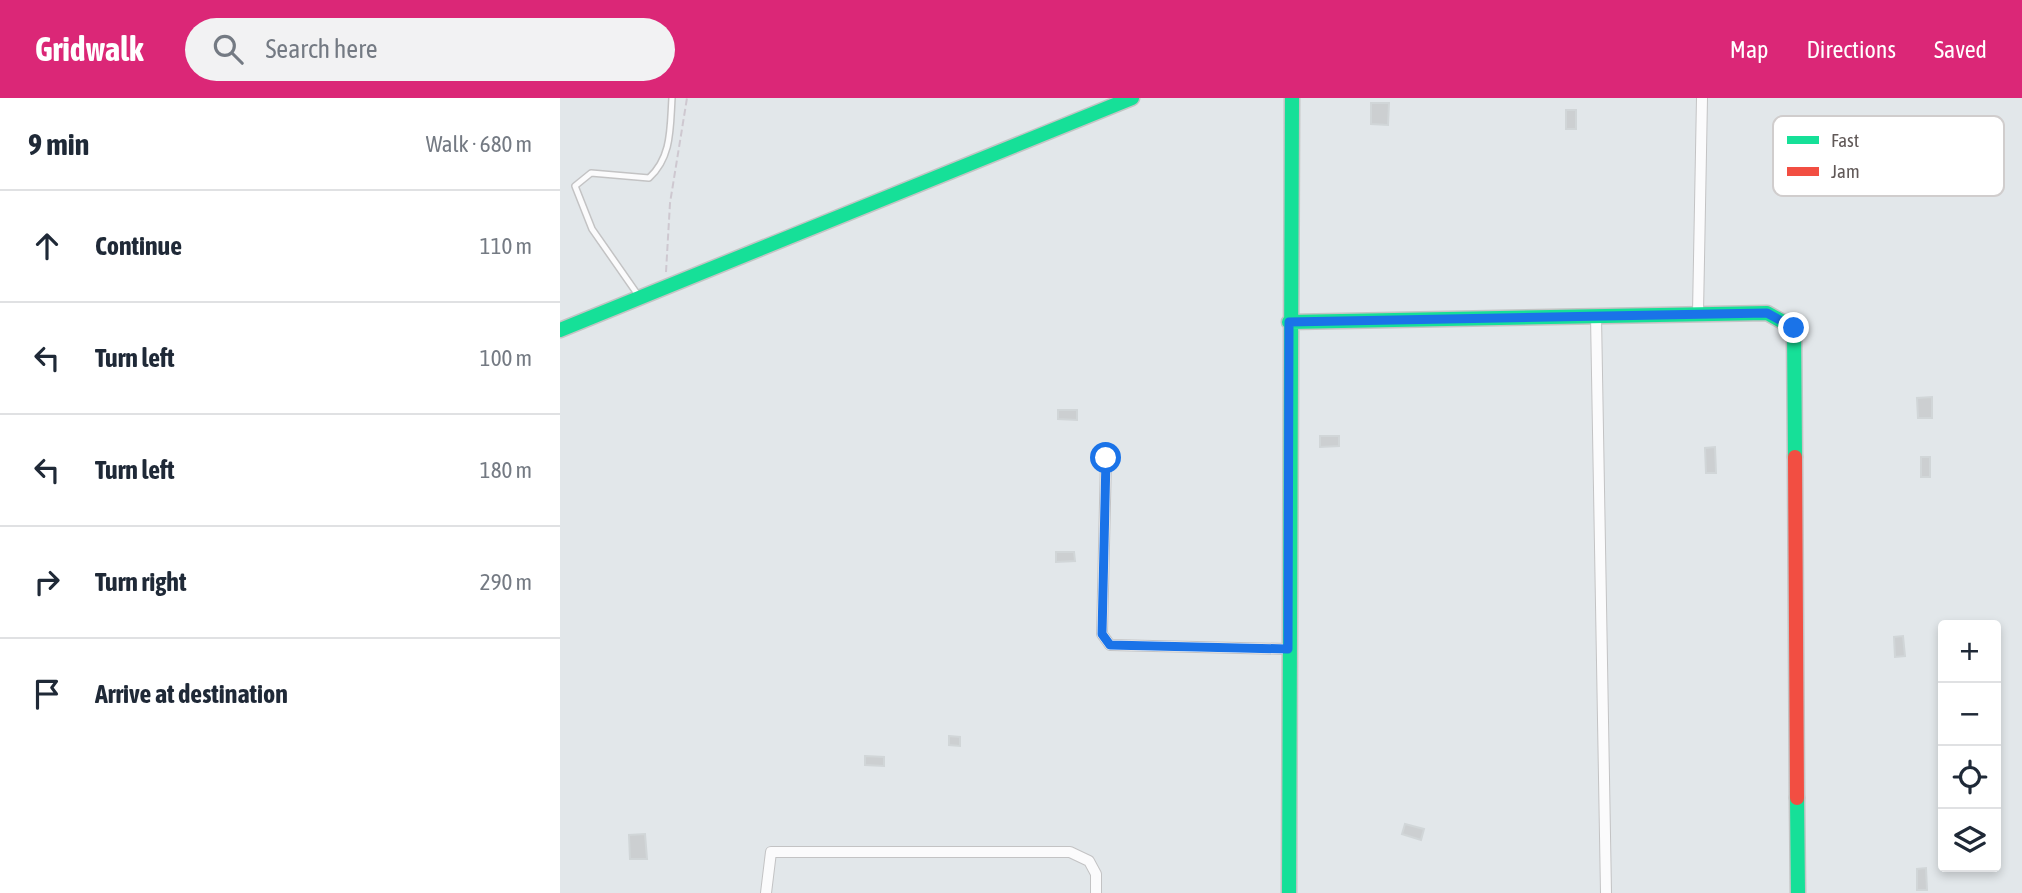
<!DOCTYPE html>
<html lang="en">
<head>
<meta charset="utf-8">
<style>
	:root { --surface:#fff; --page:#f2f2f3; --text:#1f2937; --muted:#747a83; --line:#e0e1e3; --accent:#db2777 }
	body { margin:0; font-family:"Asap Condensed",sans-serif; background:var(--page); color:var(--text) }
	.controls { position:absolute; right:21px; bottom:21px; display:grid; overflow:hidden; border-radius:7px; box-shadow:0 4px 10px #0003 }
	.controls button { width:63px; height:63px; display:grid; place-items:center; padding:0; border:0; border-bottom:2px solid var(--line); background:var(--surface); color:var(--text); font:35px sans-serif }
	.stop { position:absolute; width:21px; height:21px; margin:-16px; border:5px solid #1a73e8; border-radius:50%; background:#fff }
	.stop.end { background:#1a73e8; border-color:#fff; box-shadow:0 2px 7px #0008 }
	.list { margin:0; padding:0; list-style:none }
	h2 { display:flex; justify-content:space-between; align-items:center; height:91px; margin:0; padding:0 28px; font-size:30px }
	h2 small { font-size:23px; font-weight:400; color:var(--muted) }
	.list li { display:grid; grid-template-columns:46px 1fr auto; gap:21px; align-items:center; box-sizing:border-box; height:112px; padding:0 28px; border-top:2px solid var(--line) }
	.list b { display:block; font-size:26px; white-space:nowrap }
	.list em { font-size:23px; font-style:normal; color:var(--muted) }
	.icon { flex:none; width:38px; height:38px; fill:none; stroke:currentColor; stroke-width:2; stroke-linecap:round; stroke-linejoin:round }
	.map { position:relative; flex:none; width:1462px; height:795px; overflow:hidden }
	header { display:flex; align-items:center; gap:42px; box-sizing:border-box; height:98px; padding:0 35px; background:var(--accent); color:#fff }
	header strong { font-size:33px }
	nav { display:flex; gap:38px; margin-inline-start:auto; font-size:24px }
	.search { width:490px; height:63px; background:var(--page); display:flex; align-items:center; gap:18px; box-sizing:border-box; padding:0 24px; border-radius:38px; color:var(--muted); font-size:26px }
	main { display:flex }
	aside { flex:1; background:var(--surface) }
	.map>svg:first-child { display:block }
</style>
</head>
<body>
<header>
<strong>Gridwalk</strong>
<div class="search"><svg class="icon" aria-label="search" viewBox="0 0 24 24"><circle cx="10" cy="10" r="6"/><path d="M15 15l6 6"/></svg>Search here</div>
<nav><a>Map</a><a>Directions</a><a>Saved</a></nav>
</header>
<main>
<aside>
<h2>9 min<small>Walk · 680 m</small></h2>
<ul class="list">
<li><svg class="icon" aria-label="ahead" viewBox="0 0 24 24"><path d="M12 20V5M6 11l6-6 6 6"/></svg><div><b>Continue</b></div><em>110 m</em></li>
<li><svg class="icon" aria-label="left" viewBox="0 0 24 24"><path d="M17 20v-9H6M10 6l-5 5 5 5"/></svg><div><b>Turn left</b></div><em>100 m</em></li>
<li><svg class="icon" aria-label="left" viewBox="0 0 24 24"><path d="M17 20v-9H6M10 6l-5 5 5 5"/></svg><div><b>Turn left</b></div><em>180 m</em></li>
<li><svg class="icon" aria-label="right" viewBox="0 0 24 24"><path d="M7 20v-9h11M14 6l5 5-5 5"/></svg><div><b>Turn right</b></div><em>290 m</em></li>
<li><svg class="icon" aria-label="arrive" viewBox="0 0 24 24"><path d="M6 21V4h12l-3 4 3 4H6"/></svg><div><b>Arrive at destination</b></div></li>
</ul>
</aside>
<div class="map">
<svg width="1462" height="795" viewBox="0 0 1462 795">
	<rect width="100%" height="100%" fill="#e2e7ea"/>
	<!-- building -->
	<path fill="#cccfd1" stroke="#d1d6d8" stroke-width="2" d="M 811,5 L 829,5 L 828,27 L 811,26 Z
		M 1006,12 L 1016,12 L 1016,31 L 1006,31 Z
		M 1372,299 L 1372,320 L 1358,320 L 1357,300 Z
		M 498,312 L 517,312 L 517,322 L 498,321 Z
		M 760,338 L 779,338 L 779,348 L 760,349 Z
		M 1155,349 L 1156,375 L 1146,375 L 1145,350 Z
		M 1361,359 L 1370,359 L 1370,379 L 1361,379 Z
		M 496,454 L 514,454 L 515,463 L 496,464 Z
		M 1343,538 L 1345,558 L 1335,559 L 1334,539 Z
		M 389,638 L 400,639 L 400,648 L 389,647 Z
		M 305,658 L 324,659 L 324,668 L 305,667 Z
		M 845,726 L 864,731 L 861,742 L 842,736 Z
		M 85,736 L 87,761 L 70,761 L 69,737 Z
		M 1366,770 L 1367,792 L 1357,792 L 1357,771 Z"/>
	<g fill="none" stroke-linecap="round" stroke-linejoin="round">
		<defs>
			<path id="lane" d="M 78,197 L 32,131 L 15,88 L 31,75 L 89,80 C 112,59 110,30 112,0"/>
			<path id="street" d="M 1138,215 L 1142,0
				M 1036,218 L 1046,795
				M 546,361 L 542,536 L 550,547 L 728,551
				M 206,795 L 211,754 L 510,754 L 529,763 L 536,776 L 536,795"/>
			<path id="fast" d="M 729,224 L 1207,215 L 1234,230 L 1235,359
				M 0,232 L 572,0
				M 1237,700 L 1238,795
				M 729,795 L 732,0"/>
			<path id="jam" d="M 1235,359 L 1237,700"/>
		</defs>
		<!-- lane casing -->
		<use href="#lane" stroke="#c3c3c4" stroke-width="8"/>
		<!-- street casing -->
		<use href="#street" stroke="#c3c3c4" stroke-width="12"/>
		<!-- fast casing -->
		<use href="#fast" stroke="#c3c4c4" stroke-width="17"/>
		<!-- jam casing -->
		<use href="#jam" stroke="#c3c4c4" stroke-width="17"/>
		<!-- path -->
		<path stroke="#cec8d0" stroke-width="2" stroke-dasharray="7 3.5" stroke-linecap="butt" d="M 106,174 L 110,105 L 127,0"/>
		<!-- lane -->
		<use href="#lane" stroke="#fbfbfc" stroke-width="5"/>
		<!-- street -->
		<use href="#street" stroke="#fbfbfc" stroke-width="10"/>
		<!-- fast -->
		<use href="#fast" stroke="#16e098" stroke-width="14"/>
		<!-- jam -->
		<use href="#jam" stroke="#f24e42" stroke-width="14"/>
	</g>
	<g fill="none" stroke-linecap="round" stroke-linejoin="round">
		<!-- route -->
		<path stroke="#1a73e8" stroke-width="9" d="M 546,360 L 542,536 L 550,547 L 728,551 L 729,224 L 1207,215 L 1234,230"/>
	</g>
	<!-- legend -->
	<rect x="1213" y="18" width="231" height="80" rx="10" fill="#fff" stroke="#d0cdcd" stroke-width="2"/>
	<rect x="1227" y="38" width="32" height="8" fill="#16e098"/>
	<rect x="1227" y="69" width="32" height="9" fill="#f24e42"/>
	<g font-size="19" fill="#615958">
		<text x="1271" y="49">Fast</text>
		<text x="1271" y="80">Jam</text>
	</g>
</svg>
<div class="controls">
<button>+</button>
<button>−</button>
<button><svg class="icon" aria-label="locate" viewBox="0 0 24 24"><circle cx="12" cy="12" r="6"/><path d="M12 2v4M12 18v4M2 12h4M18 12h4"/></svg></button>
<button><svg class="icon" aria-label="layers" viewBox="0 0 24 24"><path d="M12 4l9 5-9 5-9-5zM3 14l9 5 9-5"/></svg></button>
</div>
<div class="stop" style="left:546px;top:360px"></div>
<div class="stop end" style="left:1234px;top:230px"></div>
</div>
</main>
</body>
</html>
